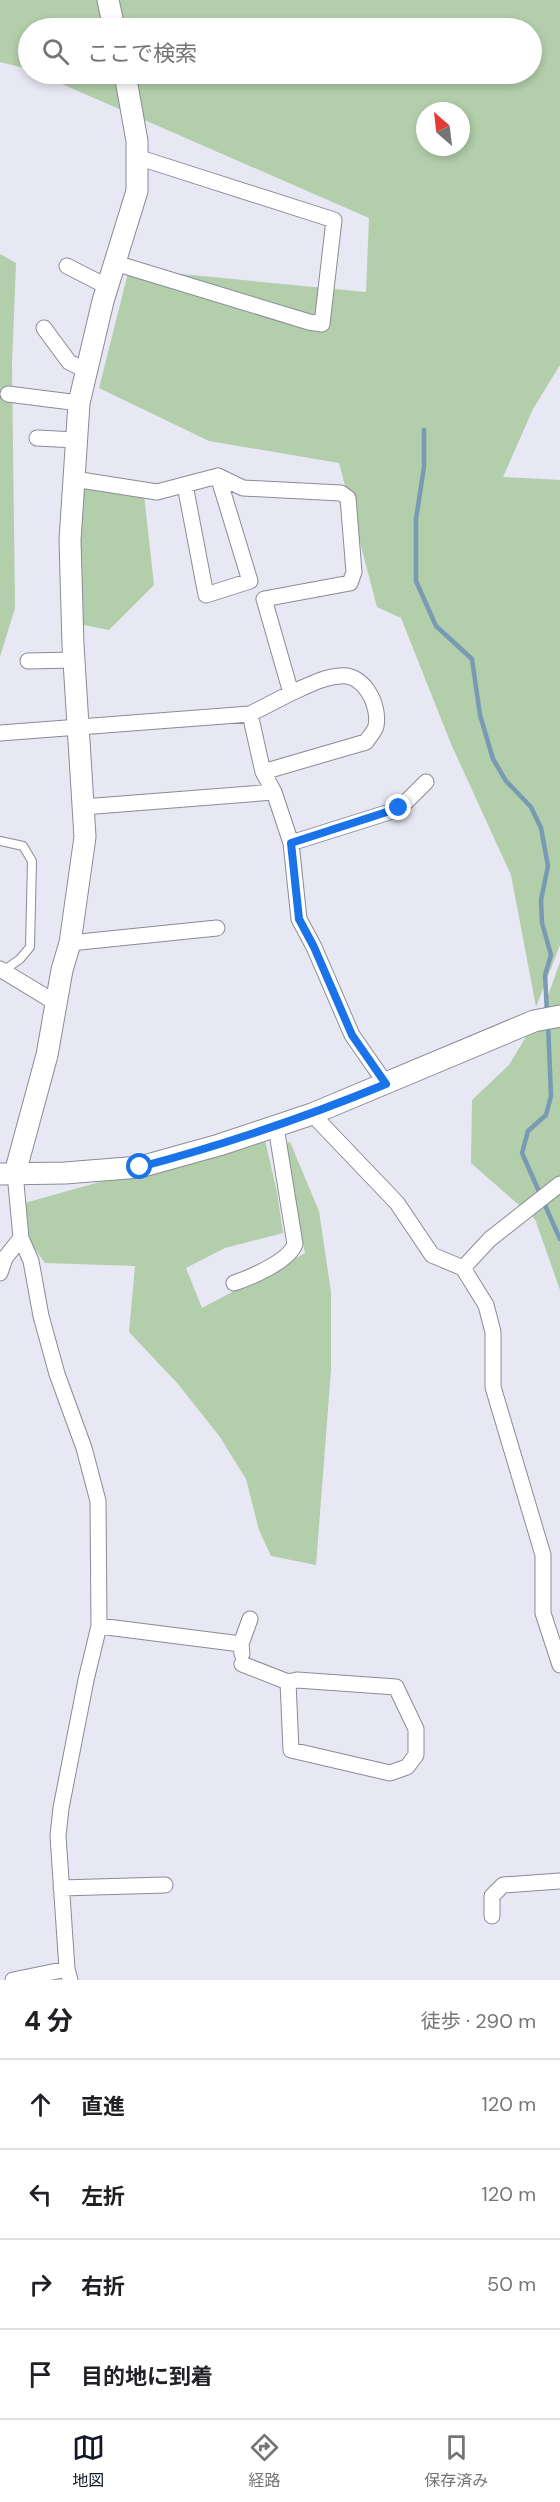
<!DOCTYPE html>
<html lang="ja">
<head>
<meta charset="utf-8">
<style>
	:root { --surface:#fff; --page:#f6f6f6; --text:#202124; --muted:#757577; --line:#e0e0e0; --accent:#111827 }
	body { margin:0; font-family:"DM Sans","Noto Sans JP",sans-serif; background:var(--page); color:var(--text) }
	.compass { position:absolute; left:416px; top:102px; width:54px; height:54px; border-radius:50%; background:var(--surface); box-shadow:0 3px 9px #0003; rotate:332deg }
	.stop { position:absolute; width:18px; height:18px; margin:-14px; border:4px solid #1a73e8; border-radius:50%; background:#fff }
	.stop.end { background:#1a73e8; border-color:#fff; box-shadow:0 2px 6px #0008 }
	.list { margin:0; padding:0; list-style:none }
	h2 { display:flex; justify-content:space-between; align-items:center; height:78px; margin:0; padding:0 24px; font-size:26px }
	h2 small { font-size:20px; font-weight:400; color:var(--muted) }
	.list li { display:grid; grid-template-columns:39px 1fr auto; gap:18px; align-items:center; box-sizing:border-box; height:90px; padding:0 24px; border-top:2px solid var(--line) }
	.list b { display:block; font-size:22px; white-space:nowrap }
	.list em { font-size:20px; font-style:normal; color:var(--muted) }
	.icon { flex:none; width:33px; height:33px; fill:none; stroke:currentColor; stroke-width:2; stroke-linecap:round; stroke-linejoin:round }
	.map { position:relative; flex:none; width:560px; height:1980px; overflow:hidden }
	.search { position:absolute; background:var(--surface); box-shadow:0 3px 9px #0003; left:18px; right:18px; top:18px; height:66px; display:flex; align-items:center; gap:15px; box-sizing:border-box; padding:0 21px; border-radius:33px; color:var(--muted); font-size:22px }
	.sheet { height:438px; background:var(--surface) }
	nav { display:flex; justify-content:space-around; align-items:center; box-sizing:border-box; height:84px; border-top:2px solid var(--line); background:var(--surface); font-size:16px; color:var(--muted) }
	nav a { display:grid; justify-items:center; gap:3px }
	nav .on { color:var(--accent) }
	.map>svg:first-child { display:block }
</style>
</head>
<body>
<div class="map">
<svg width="560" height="1980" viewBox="0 0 560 1980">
	<rect width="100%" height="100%" fill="#e8e8f4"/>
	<!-- green -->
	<path fill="#b2ceaa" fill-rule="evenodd" d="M 0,0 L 560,0 L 560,365 L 533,409 L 503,477 L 560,480 L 560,945 L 536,1007 L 511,875 L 451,744 L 401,618 L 377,607 L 339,463 L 209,441 L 99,388 L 129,269 L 366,292 L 369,218 L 39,74 L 532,74 L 532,28 L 28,28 L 28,69 L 0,62 ZM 425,111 L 461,111 L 461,147 L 425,147 Z
		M 0,254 L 16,263 L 12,365 L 15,608 L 0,657 Z
		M 77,484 L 144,495 L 154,585 L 109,630 L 79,624 Z
		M 560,962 L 560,1290 L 535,1219 L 471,1163 L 472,1100 L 509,1065 L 544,1007 Z
		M 264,1136 L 277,1192 L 283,1233 L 225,1248 L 186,1268 L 202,1308 L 305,1253 L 282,1145 L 290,1142 L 319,1211 L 331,1292 L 331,1370 L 316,1565 L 271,1556 L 259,1530 L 246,1479 L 220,1437 L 178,1384 L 129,1332 L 135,1266 L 45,1263 L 25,1235 L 21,1204 Z"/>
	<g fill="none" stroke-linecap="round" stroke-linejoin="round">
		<!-- stream -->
		<path stroke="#799ab3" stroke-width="4.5" d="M 424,430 L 424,467 L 416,519 L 416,581 L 436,626 L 472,659 L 480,715 L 493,759 L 506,781 L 531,807 L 541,828 L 548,866 L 541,900 L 542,923 L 551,955 L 545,975 L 547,1012
			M 548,1023 L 551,1096 L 546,1115 L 528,1131 L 522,1153 L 560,1239"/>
		<defs>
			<path id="lane" d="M 0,841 L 23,846 L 32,861 L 30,947 L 20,959 L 3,971"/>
			<path id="street" d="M 115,263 L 309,322 L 322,324 L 334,220 L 137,157
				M 67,266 L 108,287
				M 44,328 L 69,362 L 87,371
				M 8,394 L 79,403
				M 37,438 L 76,440
				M 74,479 L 157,492 L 218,476 L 243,488 L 341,493 L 348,498 L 354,572 L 350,583 L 264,599 L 291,693 L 250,714
				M 185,485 L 206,595 L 250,581 L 218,476
				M 28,661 L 74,660
				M 0,733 L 250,714 L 263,772 L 274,792 L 83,807
				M 263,772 L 366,742 C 369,737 375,731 376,726 C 380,705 364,673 340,676 C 323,677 307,686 291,693
				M 274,792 L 291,843 L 299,919 L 314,947 L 352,1035 L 386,1084
				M 291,843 L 399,809 L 426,782
				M 70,943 L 217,928
				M 0,969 L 56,1003
				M 312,1114 L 397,1203 L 432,1255 L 463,1268 L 486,1305 L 493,1332 L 493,1387 L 543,1555 L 543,1613 L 560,1665
				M 15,1173 L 21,1238 L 31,1261 L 41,1316 L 57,1374 L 84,1448 L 98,1501 L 99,1626 L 86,1680 L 61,1808 L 58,1836 L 67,1969 L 70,1980
				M 463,1268 L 490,1239 L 560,1184
				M 0,1273 L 5,1258 L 21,1238
				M 234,1283 C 252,1277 289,1261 295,1244 L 276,1127
				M 99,1626 L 241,1644
				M 242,1654 L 241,1644 L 250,1619
				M 242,1664 L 288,1682 L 297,1680 L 396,1687 L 416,1729 L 416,1755 L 407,1767 L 390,1773 L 291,1750 L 288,1682
				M 61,1888 L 165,1885
				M 492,1916 L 492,1896 L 503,1885 L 560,1881
				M 13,1980 L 67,1969"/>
			<path id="secondary" d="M 108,0 L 114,28
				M 15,1173 L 47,1055 L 62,970 L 70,943 L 85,837 L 73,645 L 70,540 L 79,403 L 103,301 L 137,191 L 137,141 L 125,74
				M 0,1174 L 65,1173 L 140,1167 L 219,1145 L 312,1114 L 534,1021 L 560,1016"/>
		</defs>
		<!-- lane casing -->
		<use href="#lane" stroke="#8a8b96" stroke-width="10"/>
		<!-- street casing -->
		<use href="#street" stroke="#8a8b96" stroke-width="17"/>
		<!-- secondary casing -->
		<use href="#secondary" stroke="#8a8b96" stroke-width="23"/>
		<!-- lane -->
		<use href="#lane" stroke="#fff" stroke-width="8"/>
		<!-- street -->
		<use href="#street" stroke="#fff" stroke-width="15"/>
		<!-- secondary -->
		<use href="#secondary" stroke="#fff" stroke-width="21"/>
	</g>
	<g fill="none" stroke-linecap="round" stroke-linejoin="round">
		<!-- route -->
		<path stroke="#1a73e8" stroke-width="8" d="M 140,1167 C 226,1144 304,1118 386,1084 L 352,1035 L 314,947 L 299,919 L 291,843 L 399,808"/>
	</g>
</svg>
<svg class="compass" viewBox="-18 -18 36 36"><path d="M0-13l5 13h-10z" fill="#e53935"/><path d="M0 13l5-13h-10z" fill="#757577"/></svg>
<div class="stop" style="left:140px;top:1167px"></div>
<div class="stop end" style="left:399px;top:808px"></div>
<div class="search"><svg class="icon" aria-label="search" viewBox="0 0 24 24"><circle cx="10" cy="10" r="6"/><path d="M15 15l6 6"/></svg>ここで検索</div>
</div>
<section class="sheet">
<h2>4 分<small>徒歩 · 290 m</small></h2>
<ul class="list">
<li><svg class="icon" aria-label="ahead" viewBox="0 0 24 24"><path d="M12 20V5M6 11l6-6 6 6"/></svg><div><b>直進</b></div><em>120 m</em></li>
<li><svg class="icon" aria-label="left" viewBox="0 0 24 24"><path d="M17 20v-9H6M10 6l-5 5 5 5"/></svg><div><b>左折</b></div><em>120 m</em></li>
<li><svg class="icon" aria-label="right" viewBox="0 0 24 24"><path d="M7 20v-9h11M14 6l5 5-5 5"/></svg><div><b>右折</b></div><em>50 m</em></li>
<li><svg class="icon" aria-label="arrive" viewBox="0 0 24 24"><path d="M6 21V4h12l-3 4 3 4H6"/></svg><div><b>目的地に到着</b></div></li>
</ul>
</section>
<nav>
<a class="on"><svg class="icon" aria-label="map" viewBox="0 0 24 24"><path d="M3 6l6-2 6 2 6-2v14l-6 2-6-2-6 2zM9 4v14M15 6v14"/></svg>地図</a>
<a><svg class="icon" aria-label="directions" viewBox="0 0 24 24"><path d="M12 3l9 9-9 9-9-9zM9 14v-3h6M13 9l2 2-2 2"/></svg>経路</a>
<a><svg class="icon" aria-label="saved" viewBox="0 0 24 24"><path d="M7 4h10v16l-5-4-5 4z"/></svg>保存済み</a>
</nav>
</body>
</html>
